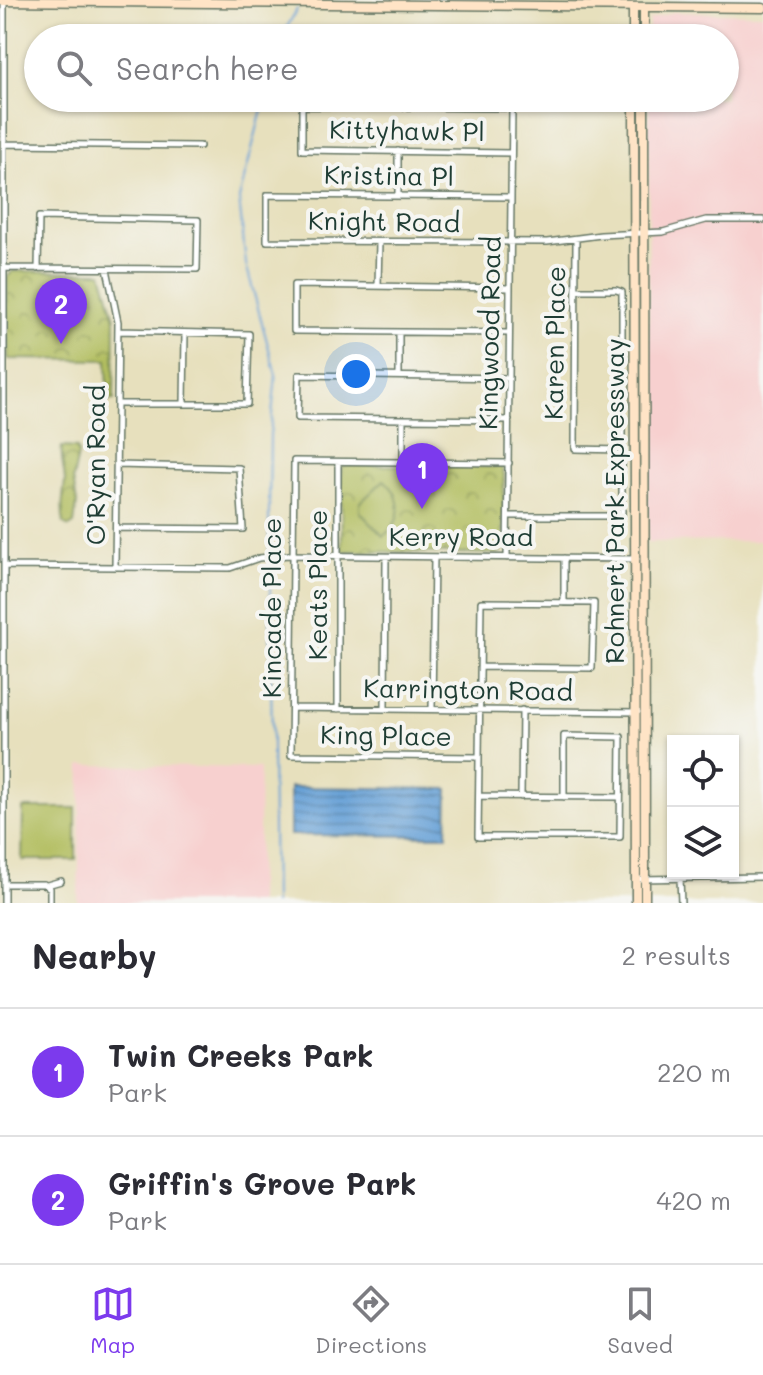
<!DOCTYPE html>
<html lang="en">
<head>
<meta charset="utf-8">
<style>
	:root { --surface:#fff; --page:#f2f2f3; --text:#2b2b33; --muted:#7c7c81; --line:#e1e1e2; --accent:#7c3aed }
	body { margin:0; font-family:Mali,sans-serif; background:var(--page); color:var(--text) }
	.controls { position:absolute; right:24px; bottom:24px; display:grid; overflow:hidden; border-radius:0px; box-shadow:0 2px 6px #0004 }
	.controls button { width:72px; height:72px; display:grid; place-items:center; padding:0; border:0; border-bottom:2px solid var(--line); background:var(--surface); color:var(--text); font:40px sans-serif }
	.you { position:absolute; left:356px; top:374px; width:28px; height:28px; margin:-20px; border:6px solid #fff; border-radius:50%; background:#1a73e8; box-shadow:0 0 0 12px #1a73e833 }
	.badge { display:grid; place-items:center; width:52px; height:52px; border-radius:50%; background:var(--accent); color:#fff; font-size:26px; font-weight:700 }
	.pin { position:absolute; translate:-50% -66px; filter:drop-shadow(0 2px 4px #0008) }
	.pin::after { content:''; position:absolute; top:42px; width:28px; height:24px; background:inherit; clip-path:polygon(0 0,100% 0,50% 100%) }
	.list { margin:0; padding:0; list-style:none }
	h2 { display:flex; justify-content:space-between; align-items:center; height:104px; margin:0; padding:0 32px; font-size:34px }
	h2 small { font-size:26px; font-weight:400; color:var(--muted) }
	.list li { display:grid; grid-template-columns:52px 1fr auto; gap:24px; align-items:center; box-sizing:border-box; height:128px; padding:0 32px; border-top:2px solid var(--line) }
	.list b { display:block; font-size:30px; white-space:nowrap }
	.list p { margin:0; font-size:26px; white-space:nowrap; color:var(--muted) }
	.list em { font-size:26px; font-style:normal; color:var(--muted) }
	.icon { flex:none; width:44px; height:44px; fill:none; stroke:currentColor; stroke-width:2; stroke-linecap:round; stroke-linejoin:round }
	.map { position:relative; flex:none; width:763px; height:903px; overflow:hidden }
	.search { position:absolute; background:var(--surface); box-shadow:0 2px 6px #0004; left:24px; right:24px; top:24px; height:88px; display:flex; align-items:center; gap:20px; box-sizing:border-box; padding:0 28px; border-radius:44px; color:var(--muted); font-size:30px }
	.sheet { height:360px; background:var(--surface) }
	nav { display:flex; justify-content:space-around; align-items:center; box-sizing:border-box; height:112px; border-top:2px solid var(--line); background:var(--surface); font-size:22px; color:var(--muted) }
	nav a { display:grid; justify-items:center; gap:4px }
	nav .on { color:var(--accent) }
	.map>svg:first-child { display:block }
</style>
</head>
<body>
<div class="map">
<svg width="763" height="903" viewBox="0 0 763 903">
	<defs>
		<pattern id="park-crowns" width="20" height="18" patternUnits="userSpaceOnUse" patternTransform="scale(2)"><rect width="20" height="18" fill="#b2be60"/><path d="M2 6a3 3 0 1 1 6 0M12 15a3 3 0 1 1 6 0" fill="none" stroke="#909c50"/></pattern>
		<pattern id="water-rules" width="6" height="5" patternUnits="userSpaceOnUse" patternTransform="scale(2)"><rect width="6" height="5" fill="#68a1d7"/><path d="M0 2.5h6" fill="none" stroke="#5584af"/></pattern>
	</defs>
	<rect width="100%" height="100%" fill="#f6f6f2"/>
	<filter id="ink" filterUnits="userSpaceOnUse"><feTurbulence type="fractalNoise" baseFrequency=".0125" numOctaves="2"/><feDisplacementMap in="SourceGraphic" scale="16" xChannelSelector="R" yChannelSelector="G"/><feConvolveMatrix kernelMatrix="1 2 1 2 8 2 1 2 1" color-interpolation-filters="sRGB"/></filter>
	<filter id="wash" filterUnits="userSpaceOnUse"><feTurbulence type="fractalNoise" baseFrequency=".006" numOctaves="4" result="noise"/><feDisplacementMap in="SourceGraphic" scale="32" xChannelSelector="R" yChannelSelector="G"/><feGaussianBlur stdDeviation="1.8" result="paint"/><feColorMatrix in="noise" values="0 0 0 0 0 0 0 0 0 0 0 0 0 0 0 0 0 1.4 0 .05"/><feComposite in="paint" operator="in"/></filter>
	<g filter="url(#wash)">
		<rect width="100%" height="100%" fill="#e7e0bd"/>
		<!-- built -->
		<path fill="#f7d0cf" d="M 673,12 L 763,14 L 763,541 L 648,542 L 649,98 L 725,98 L 725,38 L 649,38 L 649,20 Z
			M 81,765 L 260,768 L 258,903 L 78,903 Z"/>
		<!-- park -->
		<path fill="url(#park-crowns)" stroke="#687e4a" stroke-width="2" d="M 13,271 L 102,272 L 115,318 L 114,400 L 108,400 L 107,360 L 8,359 L 7,277 Z
			M 62,447 L 77,448 L 78,455 L 73,479 L 77,503 L 74,524 L 69,527 L 64,524 C 61,508 63,498 65,482 C 65,470 60,460 62,447 Z
			M 352,465 L 502,467 L 504,474 L 503,551 L 497,554 L 342,551 L 341,470 L 343,466 Z"/>
		<!-- garden -->
		<path fill="#b2be60" stroke="#687e4a" stroke-width="2" d="M 384,480 C 403,496 404,521 383,536 L 360,512 L 360,503 Z
			M 23,808 L 76,808 L 76,860 L 22,860 Z"/>
		<!-- water -->
		<path fill="url(#water-rules)" stroke="#446f86" stroke-width="2" d="M 290,787 L 448,789 L 447,836 L 290,835 Z"/>
		<g fill="none" stroke-linecap="round" stroke-linejoin="round">
			<!-- stream -->
			<path stroke="#68a1d7" stroke-width="2" d="M 281,38 L 297,9
				M 265,98 L 239,199 L 246,264 L 276,375 L 270,435 L 269,512 L 274,903"/>
		</g>
	</g>
	<g filter="url(#ink)">
		<g fill="none" stroke-linecap="round" stroke-linejoin="round">
			<defs>
				<path id="minor" d="M 4,144 L 200,146
					M 398,196 L 398,151
					M 511,197 L 267,195 L 267,241 L 547,242 L 601,235 L 663,232 L 706,220 L 763,220
					M 576,239 L 575,449 L 622,450
					M 5,268 L 197,269 L 198,220 L 39,217 L 38,269
					M 107,269 L 118,322 L 115,567
					M 378,286 L 379,242
					M 509,333 L 294,331 L 294,285 L 510,288
					M 399,376 L 399,332
					M 117,404 L 247,404 L 249,334 L 118,331
					M 184,404 L 185,333
					M 509,420 L 298,418 L 299,375 L 509,378
					M 403,462 L 403,419
					M 508,516 L 622,516 L 622,292 L 616,290 L 576,290
					M 116,528 L 243,529 L 239,468 L 117,465
					M 507,558 L 512,108 L 302,106 L 302,150 L 511,153
					M 4,566 L 230,568 L 259,558 L 288,555 L 637,559
					M 564,603 L 564,558
					M 480,667 L 592,668 L 594,603 L 481,602 L 478,837 L 620,837 L 621,737 L 564,736 L 564,797
					M 292,708 L 638,712
					M 338,709 L 338,462
					M 385,709 L 386,557
					M 432,709 L 434,557
					M 479,757 L 291,755 L 294,461 L 509,463
					M 479,796 L 620,797
					M 521,797 L 522,710
					M 680,878 L 681,903
					M 640,879 L 763,877
					M 4,884 L 44,884 L 50,888 L 50,903
					M 47,885 L 61,881
					M 4,903 L 4,1"/>
				<path id="secondary" d="M 0,1 L 763,8
					M 644,7 L 644,38
					M 633,38 L 633,7
					M 634,98 L 636,903
					M 644,98 L 645,903"/>
			</defs>
			<!-- minor casing -->
			<use href="#minor" stroke="#657664" stroke-width="8"/>
			<!-- secondary casing -->
			<use href="#secondary" stroke="#657664" stroke-width="11"/>
			<!-- minor -->
			<use href="#minor" stroke="#fff" stroke-width="5"/>
			<!-- secondary -->
			<use href="#secondary" stroke="#ffe4c6" stroke-width="8"/>
		</g>
	</g>
	<g text-anchor="middle" stroke-width="8" stroke-linejoin="round" paint-order="stroke">
		<!-- street labels -->
		<g font-size="26" fill="#1f3d34" stroke="#f6f6f2">
			<text transform="translate(407 131) rotate(1)" y="9">Kittyhawk Pl</text>
			<text transform="translate(389 176) rotate(1)" y="9">Kristina Pl</text>
			<text transform="translate(384 222) rotate(1)" y="9">Knight Road</text>
			<text transform="translate(490 333) rotate(-89)" y="9">Kingwood Road</text>
			<text transform="translate(555 343) rotate(-89)" y="9">Karen Place</text>
			<text transform="translate(96 465) rotate(-90)" y="9">O'Ryan Road</text>
			<text transform="translate(615 501) rotate(-90)" y="9">Rohnert Park Expressway</text>
			<text x="461" y="546">Kerry Road</text>
			<text transform="translate(318 585) rotate(-90)" y="9">Keats Place</text>
			<text transform="translate(272 608) rotate(-90)" y="9">Kincade Place</text>
			<text transform="translate(468 690) rotate(1)" y="9">Karrington Road</text>
			<text transform="translate(386 736) rotate(1)" y="9">King Place</text>
		</g>
	</g>
</svg>
<div class="controls">
<button><svg class="icon" aria-label="locate" viewBox="0 0 24 24"><circle cx="12" cy="12" r="6"/><path d="M12 2v4M12 18v4M2 12h4M18 12h4"/></svg></button>
<button><svg class="icon" aria-label="layers" viewBox="0 0 24 24"><path d="M12 4l9 5-9 5-9-5zM3 14l9 5 9-5"/></svg></button>
</div>
<div class="you"></div>
<div class="pin badge" style="left:422px;top:509px">1</div>
<div class="pin badge" style="left:61px;top:344px">2</div>
<div class="search"><svg class="icon" aria-label="search" viewBox="0 0 24 24"><circle cx="10" cy="10" r="6"/><path d="M15 15l6 6"/></svg>Search here</div>
</div>
<section class="sheet">
<h2>Nearby<small>2 results</small></h2>
<ul class="list">
<li><span class="badge">1</span><div><b>Twin Creeks Park</b><p>Park</p></div><em>220 m</em></li>
<li><span class="badge">2</span><div><b>Griffin's Grove Park</b><p>Park</p></div><em>420 m</em></li>
</ul>
</section>
<nav>
<a class="on"><svg class="icon" aria-label="map" viewBox="0 0 24 24"><path d="M3 6l6-2 6 2 6-2v14l-6 2-6-2-6 2zM9 4v14M15 6v14"/></svg>Map</a>
<a><svg class="icon" aria-label="directions" viewBox="0 0 24 24"><path d="M12 3l9 9-9 9-9-9zM9 14v-3h6M13 9l2 2-2 2"/></svg>Directions</a>
<a><svg class="icon" aria-label="saved" viewBox="0 0 24 24"><path d="M7 4h10v16l-5-4-5 4z"/></svg>Saved</a>
</nav>
</body>
</html>
